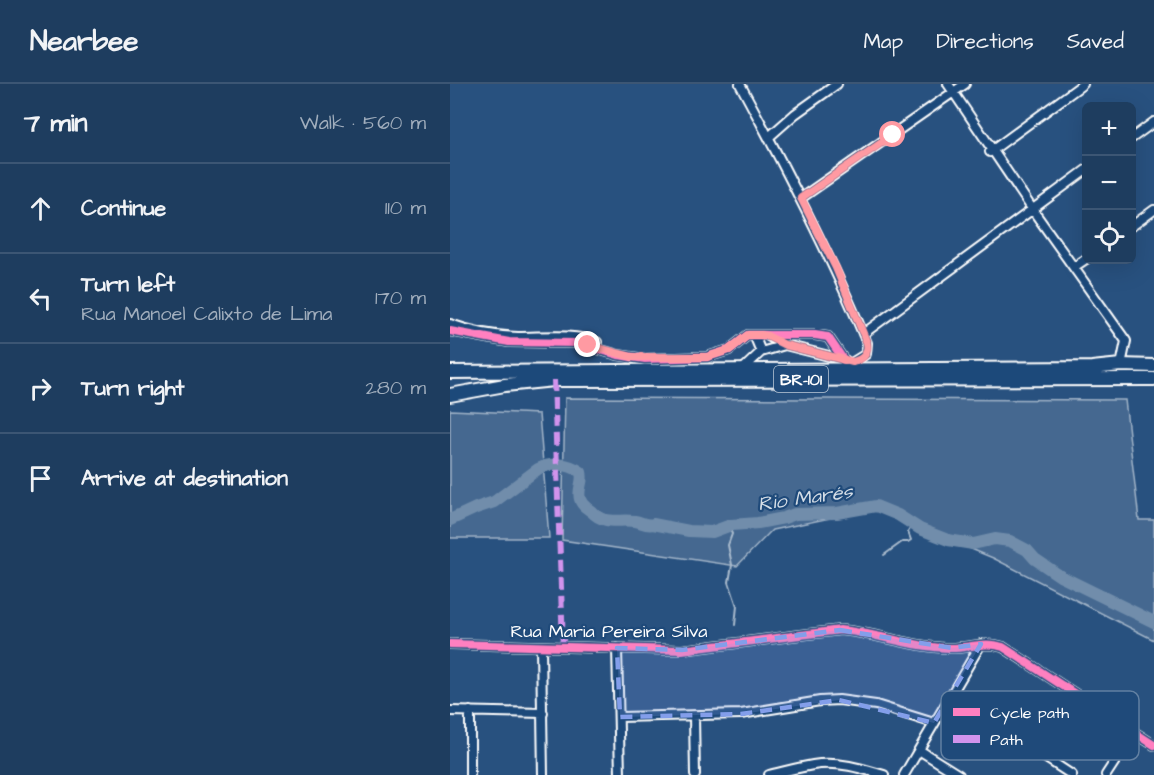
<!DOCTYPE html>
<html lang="en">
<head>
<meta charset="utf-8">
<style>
	:root { --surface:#1e3d5f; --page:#2b4868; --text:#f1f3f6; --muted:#a1aebd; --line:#3c5674 }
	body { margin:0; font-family:"Architects Daughter",sans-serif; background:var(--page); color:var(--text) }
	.controls { position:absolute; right:18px; top:18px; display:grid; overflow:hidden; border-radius:9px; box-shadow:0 6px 24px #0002 }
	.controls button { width:54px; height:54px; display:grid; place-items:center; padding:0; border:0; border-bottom:2px solid var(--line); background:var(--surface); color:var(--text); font:30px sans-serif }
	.stop { position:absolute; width:18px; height:18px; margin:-14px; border:4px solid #ff9aa2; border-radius:50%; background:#fff }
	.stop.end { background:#ff9aa2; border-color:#fff; box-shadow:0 2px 6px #0008 }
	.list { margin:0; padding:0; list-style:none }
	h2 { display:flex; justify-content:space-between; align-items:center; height:78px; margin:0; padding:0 24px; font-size:26px }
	h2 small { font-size:20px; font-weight:400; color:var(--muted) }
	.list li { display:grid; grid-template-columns:39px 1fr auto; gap:18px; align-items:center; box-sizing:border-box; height:90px; padding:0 24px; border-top:2px solid var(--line) }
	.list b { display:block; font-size:22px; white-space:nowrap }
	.list p { margin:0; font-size:20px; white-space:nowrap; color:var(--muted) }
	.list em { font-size:20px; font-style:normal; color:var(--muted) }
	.icon { flex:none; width:33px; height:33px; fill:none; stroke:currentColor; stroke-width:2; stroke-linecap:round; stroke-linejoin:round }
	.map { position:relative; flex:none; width:704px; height:691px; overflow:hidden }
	header { display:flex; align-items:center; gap:36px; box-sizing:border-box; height:84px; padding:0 30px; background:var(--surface); border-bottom:2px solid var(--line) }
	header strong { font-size:28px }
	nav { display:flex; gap:33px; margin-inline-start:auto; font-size:21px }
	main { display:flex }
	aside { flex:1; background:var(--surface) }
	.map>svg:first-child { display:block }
</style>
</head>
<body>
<header>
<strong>Nearbee</strong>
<nav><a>Map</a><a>Directions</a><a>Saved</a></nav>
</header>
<main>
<aside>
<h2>7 min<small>Walk · 560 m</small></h2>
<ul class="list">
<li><svg class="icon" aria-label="ahead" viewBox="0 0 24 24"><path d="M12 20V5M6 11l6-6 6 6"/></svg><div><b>Continue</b></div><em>110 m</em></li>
<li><svg class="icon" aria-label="left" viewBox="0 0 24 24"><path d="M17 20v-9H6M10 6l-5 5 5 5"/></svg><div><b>Turn left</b><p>Rua Manoel Calixto de Lima</p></div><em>170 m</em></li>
<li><svg class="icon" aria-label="right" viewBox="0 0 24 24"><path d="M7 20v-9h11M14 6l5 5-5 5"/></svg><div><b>Turn right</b></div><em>280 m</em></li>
<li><svg class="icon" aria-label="arrive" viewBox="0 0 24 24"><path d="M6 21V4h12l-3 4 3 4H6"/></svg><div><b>Arrive at destination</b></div></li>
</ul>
</aside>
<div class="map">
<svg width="704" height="691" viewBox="0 0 704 691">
	<rect width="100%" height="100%" fill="#28517f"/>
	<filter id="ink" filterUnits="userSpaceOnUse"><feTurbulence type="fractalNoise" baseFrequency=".0167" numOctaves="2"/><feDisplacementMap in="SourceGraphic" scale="12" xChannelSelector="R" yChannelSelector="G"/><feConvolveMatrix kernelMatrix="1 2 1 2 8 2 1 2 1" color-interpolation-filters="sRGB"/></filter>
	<g filter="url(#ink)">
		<!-- green -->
		<path fill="#446890" stroke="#a2b4c8" stroke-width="1.5" d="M 115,314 L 675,316 L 689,436 L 704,436 L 704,556 L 543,474 L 424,425 L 322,446 L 287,482 L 112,456 Z
			M 0,326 L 89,330 L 99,454 L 0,454 Z"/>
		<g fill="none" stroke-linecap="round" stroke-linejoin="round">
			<!-- stream -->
			<path stroke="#aabbcd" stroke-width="2" d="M 279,443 L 282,450 L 278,461 L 282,481 L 279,498 L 287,522 L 285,541
				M 434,471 L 452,458 L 458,458 L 461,456 L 458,448 L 463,440"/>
			<!-- river -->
			<path stroke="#718dab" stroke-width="12" d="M 0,436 L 26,424 L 44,418 L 88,385 C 101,378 118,379 131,388 C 134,398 127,405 130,415 C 132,423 137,423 142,428 C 154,441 169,435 185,437 C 192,438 196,442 203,440 L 239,447 L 262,448 L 281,441 L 308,439 L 334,434 L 345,430 L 387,429 L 426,422 L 448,431 L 470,445 L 498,456 L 523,460 L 545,455 L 560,457 L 577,466 L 585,475 L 610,492 L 704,538"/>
			<defs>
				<path id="minor" d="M 290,0 C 336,85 380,170 417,259 L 416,270 L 403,278
					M 498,0 L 587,132 L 676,257 L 671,281
					M 319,53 L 345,30 L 387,0
					M 682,54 L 704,38
					M 540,68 L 633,0
					M 351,114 L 515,0
					M 682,142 L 704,126
					M 624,183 L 636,175
					M 0,240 C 22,248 45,252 68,253 C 94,253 123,249 147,258
					M 0,247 L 59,258 L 127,259 L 168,271 L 195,275 L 257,273 L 279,266 L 298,251 L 365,251 L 378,253 L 393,275
					M 413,250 L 636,86
					M 304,251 L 311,268
					M 318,252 L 335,261 L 395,276
					M 293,285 L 311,268 L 335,261
					M 0,560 L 232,566 L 390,546 C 427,549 464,564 501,564 C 520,564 535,557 553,563 L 704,661
					M 91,563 L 93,691
					M 167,564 L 170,691
					M 501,612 L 622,691
					M 0,627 L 93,629
					M 20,627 L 20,691
					M 244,632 L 245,691
					M 170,633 L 291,630 L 370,617 L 389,616 L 426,621 L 484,639
					M 469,666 L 509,691
					M 319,691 C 336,687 353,682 370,680 C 392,678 413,685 434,691
					M 454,691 L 531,560
					M 656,691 L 684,648"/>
				<path id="trunk" d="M 0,288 L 642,284 L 671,281 L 704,282
					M 0,311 L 55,301 L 104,296 L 704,295"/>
			</defs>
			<!-- minor casing -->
			<use href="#minor" stroke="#fff" stroke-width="12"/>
			<!-- trunk casing -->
			<use href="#trunk" stroke="#fff" stroke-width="16"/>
			<!-- minor -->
			<use href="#minor" stroke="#1f4a7a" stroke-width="8"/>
			<!-- trunk -->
			<use href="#trunk" stroke="#1f4a7a" stroke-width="12"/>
			<!-- quiet -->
			<path stroke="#d193ec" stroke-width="6" stroke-dasharray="12 6" stroke-linecap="butt" d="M 104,296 L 113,563"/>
			<defs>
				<path id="cycleway" d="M 0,247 L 59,258 L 127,259 L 168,271 L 195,275 L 257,273 L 279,266 L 298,251 L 365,251 L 378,253 L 393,275
					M 0,560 L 232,566 L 390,546 C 427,549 464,564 501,564 C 520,564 535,557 553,563 L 704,661"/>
			</defs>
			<!-- cycleway casing -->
			<use href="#cycleway" stroke="#1f4a7a" stroke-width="11"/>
			<!-- cycleway -->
			<use href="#cycleway" stroke="#ff80c0" stroke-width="8"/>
		</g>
	</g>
	<g fill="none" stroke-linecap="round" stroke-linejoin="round" filter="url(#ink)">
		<!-- route -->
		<path stroke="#ff9aa2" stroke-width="8" d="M 138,261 L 182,273 L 257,273 L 279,266 L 298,251 L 311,251 L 317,252 L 335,261 L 403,278 C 413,275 419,270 417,259 L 386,184 L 351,114 L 443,51"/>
	</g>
	<!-- marked area -->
	<path fill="#839eea" fill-opacity="0.2" stroke="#839eea" stroke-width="4.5" stroke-dasharray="12 8" stroke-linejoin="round" d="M 390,546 L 502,564 L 531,560 L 484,639 L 389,616 L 291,630 L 170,633 L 167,564 L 232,566 Z"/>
	<g text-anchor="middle" stroke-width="4.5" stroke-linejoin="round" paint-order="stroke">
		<!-- shield labels -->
		<rect fill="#1f4a7a" stroke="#bcc9d7" stroke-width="1.5" x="324" y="282" width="54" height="26" rx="4.5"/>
		<g font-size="16" font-weight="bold" fill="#fff">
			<text x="351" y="301">BR-101</text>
		</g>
		<!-- street labels -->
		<g font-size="18" fill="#fff" stroke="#1f4a7a">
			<text x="159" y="553">Rua Maria Pereira Silva</text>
		</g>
		<!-- water labels -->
		<g font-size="20" font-style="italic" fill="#d4dde6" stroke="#1f4a7a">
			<text transform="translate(355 413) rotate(-8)" y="7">Rio Marés</text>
		</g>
	</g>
	<!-- legend -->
	<rect x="491" y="607" width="198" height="69" rx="9" fill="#1f4a7a" stroke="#6280a2" stroke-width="1.5"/>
	<rect x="503" y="624" width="27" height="8" fill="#ff80c0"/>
	<rect x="503" y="651" width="27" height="8" fill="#d193ec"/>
	<g font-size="16" fill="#fff">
		<text x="540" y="634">Cycle path</text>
		<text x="540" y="661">Path</text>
	</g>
</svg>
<div class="controls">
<button>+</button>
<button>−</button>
<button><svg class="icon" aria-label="locate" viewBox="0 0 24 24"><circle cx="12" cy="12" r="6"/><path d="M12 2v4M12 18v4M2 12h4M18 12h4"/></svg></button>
</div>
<div class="stop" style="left:443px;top:51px"></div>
<div class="stop end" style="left:138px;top:261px"></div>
</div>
</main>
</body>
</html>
